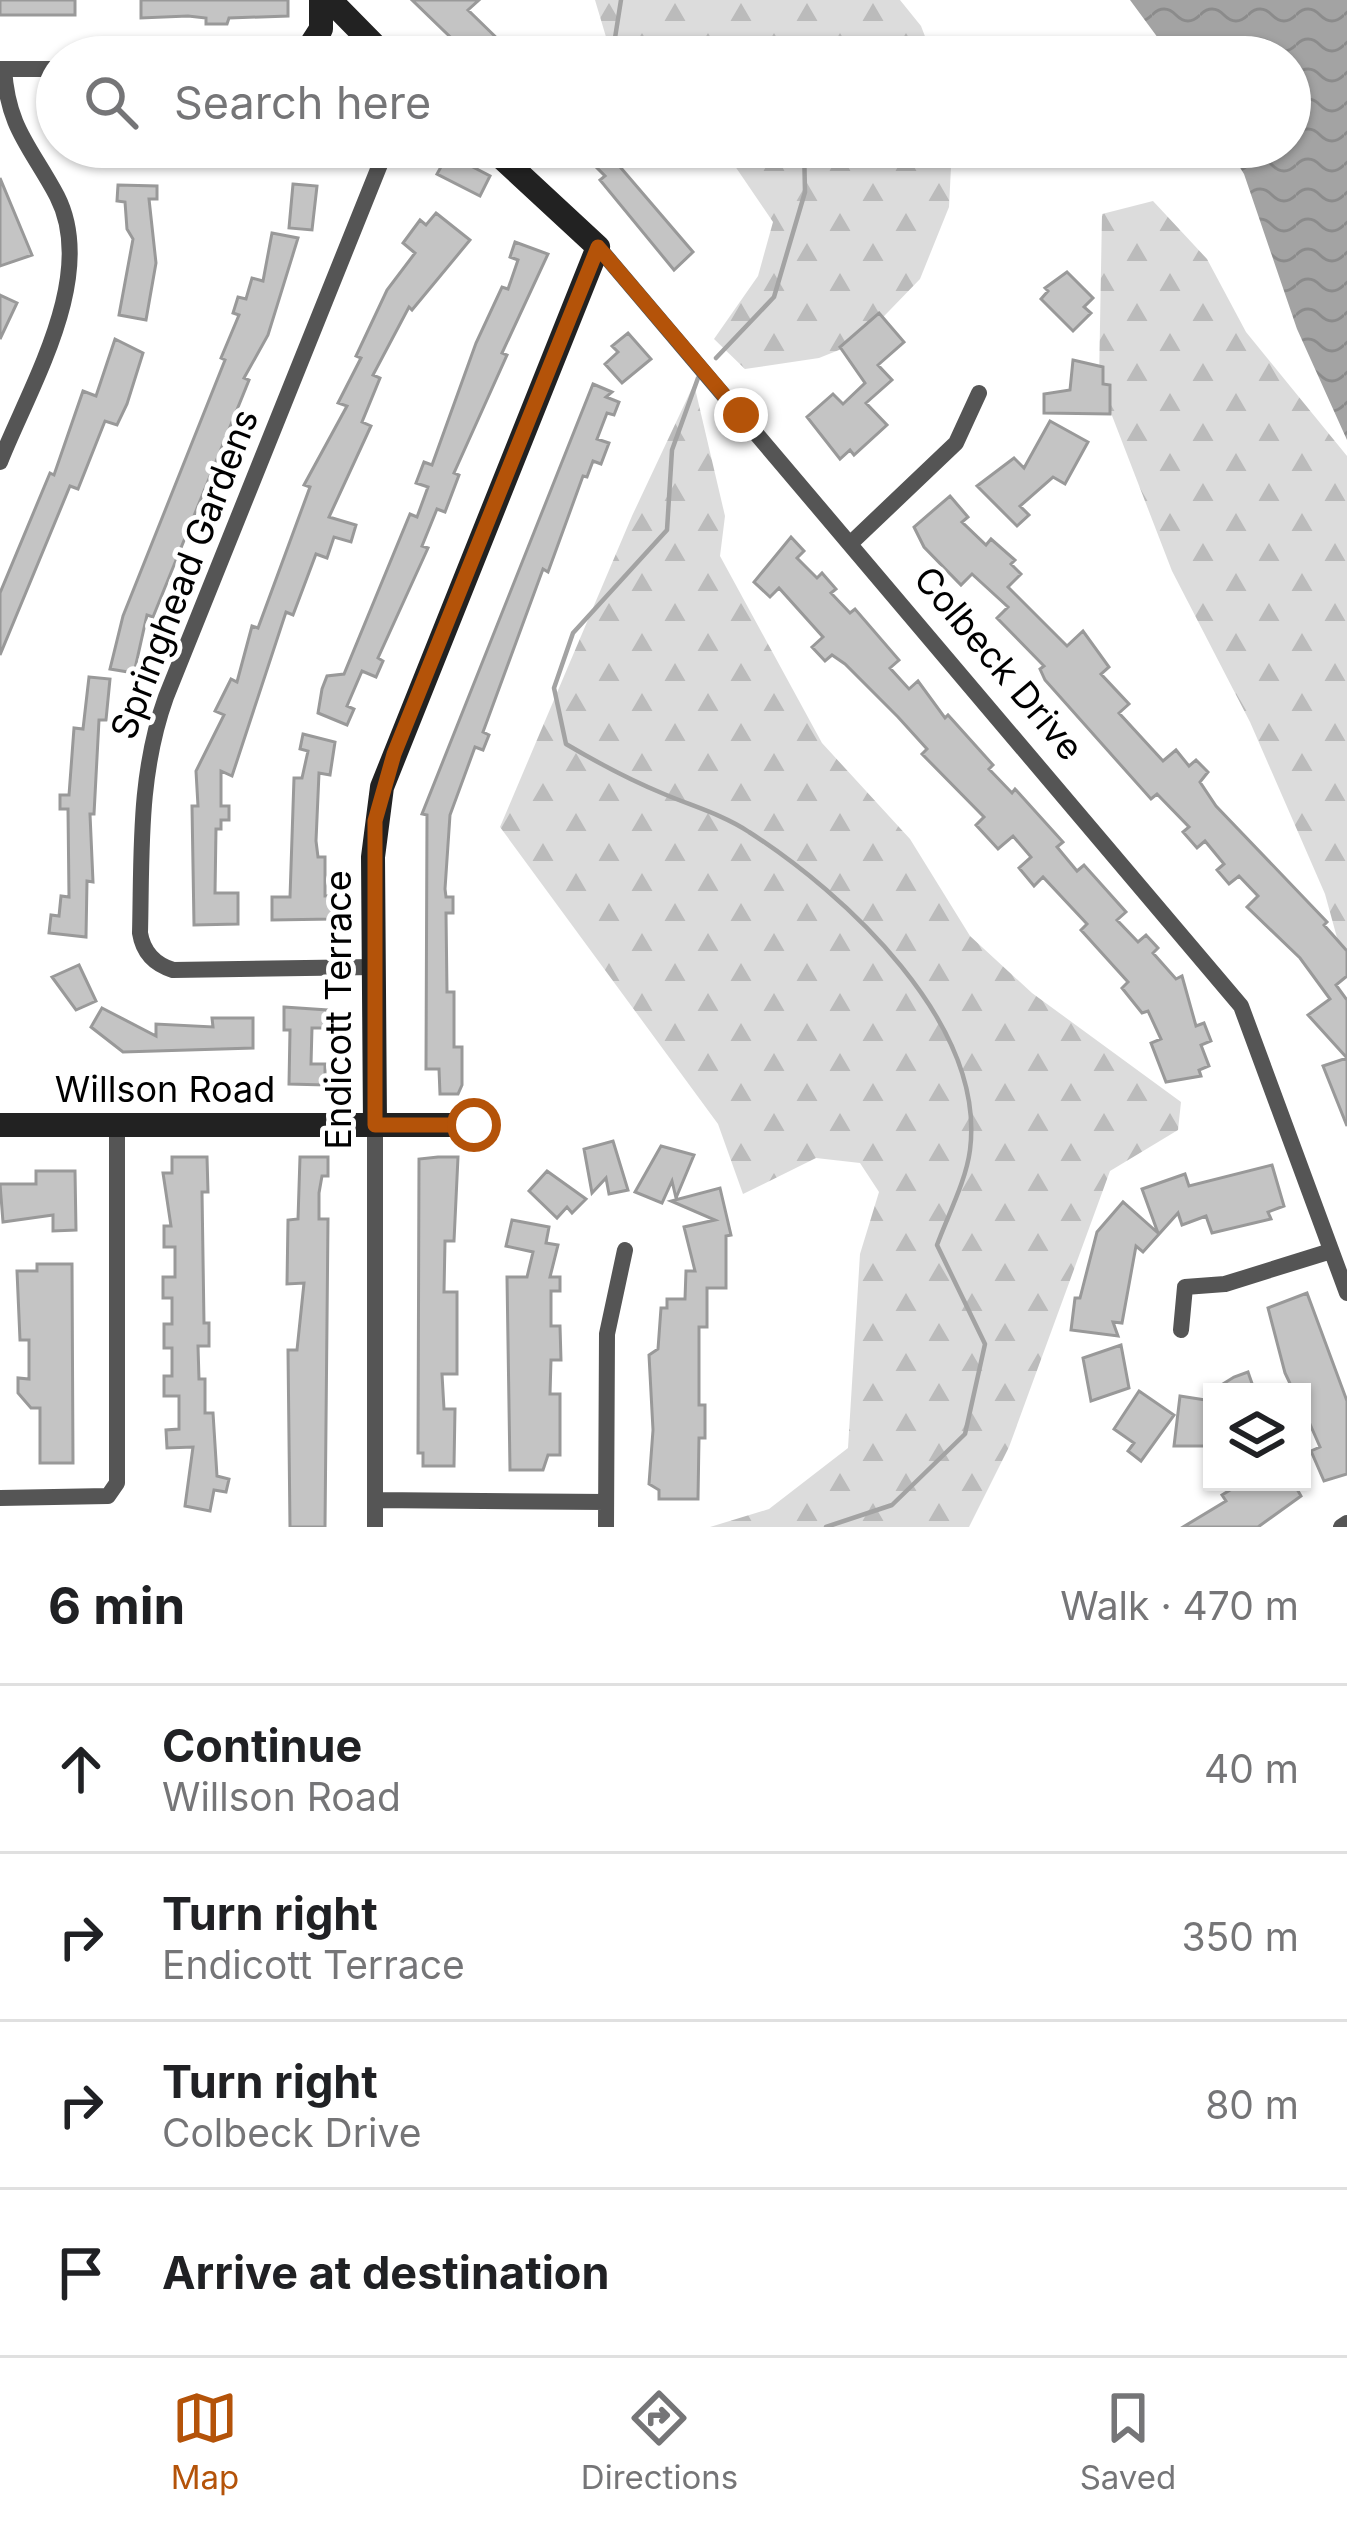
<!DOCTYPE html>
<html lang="en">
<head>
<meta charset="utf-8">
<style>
	:root { --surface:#fff; --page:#f2f2f2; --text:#202124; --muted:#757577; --line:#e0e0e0; --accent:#b45309 }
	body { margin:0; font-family:Inter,sans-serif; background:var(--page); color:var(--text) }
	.controls { position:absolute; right:36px; bottom:36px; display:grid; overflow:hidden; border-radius:0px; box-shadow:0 3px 9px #0004 }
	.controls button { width:108px; height:108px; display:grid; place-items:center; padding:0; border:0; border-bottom:3px solid var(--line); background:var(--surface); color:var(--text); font:60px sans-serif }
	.stop { position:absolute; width:36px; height:36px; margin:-27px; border:9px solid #b45309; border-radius:50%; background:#fff }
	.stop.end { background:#b45309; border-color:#fff; box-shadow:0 3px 12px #0008 }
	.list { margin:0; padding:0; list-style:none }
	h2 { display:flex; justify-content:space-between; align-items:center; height:156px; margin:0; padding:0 48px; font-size:51px }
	h2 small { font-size:39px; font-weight:400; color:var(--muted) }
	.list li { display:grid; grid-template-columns:78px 1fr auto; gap:36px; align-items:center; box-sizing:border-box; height:168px; padding:0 48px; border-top:3px solid var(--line) }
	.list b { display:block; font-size:45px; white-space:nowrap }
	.list p { margin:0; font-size:39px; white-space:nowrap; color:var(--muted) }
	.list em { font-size:39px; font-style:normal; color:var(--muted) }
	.icon { flex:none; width:66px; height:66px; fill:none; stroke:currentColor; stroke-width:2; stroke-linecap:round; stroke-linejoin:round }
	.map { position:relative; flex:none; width:1347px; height:1527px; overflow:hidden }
	.search { position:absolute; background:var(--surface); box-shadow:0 3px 9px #0004; left:36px; right:36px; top:36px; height:132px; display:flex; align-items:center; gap:30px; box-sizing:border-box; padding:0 42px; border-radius:66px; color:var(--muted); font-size:45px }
	.sheet { height:828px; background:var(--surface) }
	nav { display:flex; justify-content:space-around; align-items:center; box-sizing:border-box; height:168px; border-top:3px solid var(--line); background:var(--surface); font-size:33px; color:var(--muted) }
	nav a { display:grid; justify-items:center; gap:6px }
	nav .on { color:var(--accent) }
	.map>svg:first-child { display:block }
</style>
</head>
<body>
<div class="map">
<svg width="1347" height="1527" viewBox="0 0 1347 1527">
	<defs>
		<pattern id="forest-firs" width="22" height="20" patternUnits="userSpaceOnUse" patternTransform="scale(3)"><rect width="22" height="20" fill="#dcdcdc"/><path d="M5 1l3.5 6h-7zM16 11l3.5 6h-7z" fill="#bbb"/></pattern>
		<pattern id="water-waves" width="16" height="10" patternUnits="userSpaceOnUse" patternTransform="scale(3)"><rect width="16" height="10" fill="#a3a3a3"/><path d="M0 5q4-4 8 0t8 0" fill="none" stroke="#8b8b8b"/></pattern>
	</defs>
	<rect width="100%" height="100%" fill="#fff"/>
	<!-- forest -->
	<path fill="url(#forest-firs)" d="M 595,0 L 900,0 L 921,26 L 933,57 L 612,57 Z
		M 722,147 L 952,147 L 949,207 L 920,279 L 859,342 L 819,358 L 745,369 L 714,339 L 758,276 L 773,222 Z
		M 1153,201 L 1207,259 L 1246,332 L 1347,456 L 1347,974 L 1325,894 L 1250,722 L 1172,571 L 1099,382 L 1102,214 Z
		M 694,384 L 725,516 L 720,556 L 822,743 L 910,839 L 970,936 L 1032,993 L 1181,1102 L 1178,1130 L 1110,1171 L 1009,1447 L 969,1527 L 710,1527 L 769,1509 L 848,1448 L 860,1254 L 879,1192 L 860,1163 L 816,1158 L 743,1194 L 718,1124 L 500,827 L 632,516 Z"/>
	<!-- water -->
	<path fill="url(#water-waves)" d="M 1130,0 L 1347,0 L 1347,440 L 1297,329 L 1244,174 L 1227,147 L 1290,147 L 1290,57 L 1172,57 Z"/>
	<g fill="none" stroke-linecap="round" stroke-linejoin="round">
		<!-- stream -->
		<path stroke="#a3a3a3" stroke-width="4.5" d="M 612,57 L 621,0
			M 716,358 L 774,297 L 805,192 L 804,147
			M 698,378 L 672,450 L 667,530 L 573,633 L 554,688 L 566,744 C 598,763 630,780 664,794 C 692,806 724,815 749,832 C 844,893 986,1023 970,1150 C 966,1181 948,1215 937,1245 L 985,1344 L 965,1434 L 892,1505 L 826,1527"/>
	</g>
	<!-- building -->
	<path fill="#c4c4c4" stroke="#999" stroke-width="3" d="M 0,0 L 75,0 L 75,15 L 0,15 Z
		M 141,0 L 288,0 L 288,16 L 229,18 L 227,24 L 206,24 L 206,18 L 188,16 L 141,18 Z
		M 412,0 L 479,0 L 468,10 L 507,48 L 516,39 L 534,57 L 471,57 Z
		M 554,147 L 616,147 L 609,154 L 693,252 L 674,270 L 600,180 L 605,176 L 582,153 L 572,164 Z
		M 448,154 L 490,176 L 480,196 L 437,174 Z
		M 0,178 L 32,255 L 0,266 Z
		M 293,184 L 317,186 L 312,230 L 289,228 Z
		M 118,185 L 157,186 L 157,199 L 149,199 L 156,263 L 146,320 L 119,315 L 133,239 L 127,229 L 125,202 L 117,201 Z
		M 436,213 L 470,240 L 412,310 L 409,307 L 373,375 L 380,378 L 362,422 L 371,426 L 329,517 L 356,525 L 351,542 L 334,537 L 327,558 L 316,554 L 293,615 L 286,612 L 232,776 L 221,771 L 221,806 L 229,806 L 229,820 L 221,820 L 221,829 L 216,829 L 215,893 L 238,893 L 238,924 L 194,925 L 192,806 L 198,806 L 196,771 L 224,715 L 215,711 L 231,679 L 237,682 L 252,626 L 258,628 L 310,487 L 304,485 L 347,406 L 338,403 L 361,358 L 356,356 L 387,290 L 415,253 L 403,243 L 420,220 L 426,225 Z
		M 272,233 L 298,238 L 268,335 L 244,378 L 249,380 L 153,617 L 147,615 L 134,673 L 110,669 L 123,616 L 225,360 L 221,358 L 239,315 L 233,313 L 238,297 L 246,299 L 252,278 L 263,281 Z
		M 515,242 L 548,254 L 502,353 L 507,355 L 454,473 L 459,475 L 445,512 L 437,509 L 422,546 L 428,548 L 378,658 L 383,661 L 376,677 L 362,671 L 347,706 L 354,709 L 347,725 L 318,713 L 322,689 L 327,676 L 344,674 L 410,514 L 417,517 L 428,487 L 416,483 L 424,462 L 432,465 L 476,343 L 502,287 L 508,289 L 518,260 L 510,257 Z
		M 1067,272 L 1093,298 L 1084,307 L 1091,313 L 1073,331 L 1041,299 L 1048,291 L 1045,288 Z
		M 0,295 L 17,303 L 0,339 Z
		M 879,313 L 904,342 L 878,365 L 892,380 L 866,403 L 887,425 L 854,455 L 850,450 L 840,459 L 807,417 L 833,394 L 843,404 L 865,383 L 840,347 Z
		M 628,333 L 651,359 L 622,383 L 605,364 L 618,352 L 612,346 Z
		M 115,339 L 143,353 L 127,404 L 117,425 L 105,421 L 78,489 L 70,486 L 0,655 L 0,593 L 50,473 L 54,475 L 83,391 L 96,396 Z
		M 1073,360 L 1103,367 L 1103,384 L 1110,385 L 1110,414 L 1044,413 L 1044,394 L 1070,390 Z
		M 593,384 L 612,392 L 606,397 L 619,402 L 614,415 L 607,413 L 597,439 L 609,443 L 601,464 L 593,461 L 587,477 L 583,476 L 548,572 L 543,569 L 483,732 L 489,735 L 483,750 L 475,747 L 450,815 L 445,889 L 446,897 L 453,897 L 453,913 L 446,913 L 447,992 L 454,992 L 454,1047 L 462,1047 L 462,1085 L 458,1094 L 440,1094 L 439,1069 L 426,1069 L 427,815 L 422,814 Z
		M 1050,421 L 1088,442 L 1065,484 L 1053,477 L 1020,506 L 1029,515 L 1017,526 L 977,486 L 1014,458 L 1024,468 Z
		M 950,496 L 968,517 L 962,522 L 986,545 L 991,539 L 1015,560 L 1011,564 L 1021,574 L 1008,587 L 1067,646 L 1083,631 L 1109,667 L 1101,674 L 1129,704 L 1119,713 L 1163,761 L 1176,750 L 1189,766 L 1196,760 L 1208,772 L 1200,782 L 1216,806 L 1327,922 L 1324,925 L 1347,951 L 1347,976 L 1336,985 L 1347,1000 L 1347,1126 L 1323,1066 L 1347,1058 L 1308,1015 L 1330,999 L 1300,958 L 1247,907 L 1258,896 L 1239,876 L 1229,884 L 1217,870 L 1224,864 L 1205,841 L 1197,848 L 1183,832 L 1189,827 L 1157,794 L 1151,799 L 1045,680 L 1040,669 L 1044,666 L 997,618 L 1008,607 L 972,574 L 961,585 L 924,547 L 914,527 Z
		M 791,537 L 804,551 L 797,558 L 817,578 L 822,573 L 836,589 L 831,593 L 850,613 L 855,609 L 899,660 L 890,668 L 909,689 L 918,681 L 945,718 L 948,715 L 993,765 L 989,769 L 1012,793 L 1015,789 L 1063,842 L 1057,847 L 1077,871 L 1084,865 L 1126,912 L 1117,920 L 1138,942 L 1146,935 L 1158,948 L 1153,953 L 1176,979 L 1182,976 L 1196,1026 L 1204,1023 L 1211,1041 L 1201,1045 L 1209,1066 L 1199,1070 L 1201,1076 L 1166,1082 L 1151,1043 L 1161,1039 L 1148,1011 L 1142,1013 L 1122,988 L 1128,982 L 1081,930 L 1087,924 L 1043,877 L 1034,886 L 1019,868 L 1031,857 L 1013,836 L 998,849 L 976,825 L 984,817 L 922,754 L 927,749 L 898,717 L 845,664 L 832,655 L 825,661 L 812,647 L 823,637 L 779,588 L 770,597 L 754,582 Z
		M 89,677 L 110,679 L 106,720 L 99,720 L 94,814 L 90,814 L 93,882 L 87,881 L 86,937 L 49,933 L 51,915 L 59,916 L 61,896 L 69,897 L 68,809 L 60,809 L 60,795 L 69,795 L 74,728 L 83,729 Z
		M 303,734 L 335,742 L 330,775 L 319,773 L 316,841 L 318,857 L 325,857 L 325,896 L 333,896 L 333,919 L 272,920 L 272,897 L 290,897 L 294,778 L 302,778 L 308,751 L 300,749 Z
		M 79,965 L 96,1001 L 76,1010 L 52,977 Z
		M 284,1007 L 327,1010 L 327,1028 L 312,1028 L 311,1064 L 325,1064 L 325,1085 L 289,1084 L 290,1030 L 284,1030 Z
		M 102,1008 L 156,1036 L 156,1024 L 213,1027 L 212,1018 L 253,1018 L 253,1048 L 123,1052 L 91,1027 Z
		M 613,1141 L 628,1190 L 609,1194 L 606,1178 L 592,1193 L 584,1149 Z
		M 661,1146 L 694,1155 L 676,1198 L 672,1181 L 662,1203 L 635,1192 Z
		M 172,1157 L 207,1157 L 208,1192 L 202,1192 L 204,1323 L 209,1323 L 209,1346 L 198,1346 L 199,1379 L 205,1379 L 205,1413 L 213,1413 L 217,1476 L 229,1479 L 226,1492 L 214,1490 L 210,1511 L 185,1506 L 193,1447 L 167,1448 L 166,1430 L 179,1429 L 179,1396 L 164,1396 L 164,1376 L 172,1376 L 172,1348 L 164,1348 L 164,1324 L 172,1324 L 172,1298 L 163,1298 L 163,1277 L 175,1277 L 175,1247 L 164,1247 L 164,1226 L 171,1226 L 163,1173 L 172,1173 Z
		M 300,1157 L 328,1157 L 328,1176 L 322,1176 L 319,1193 L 319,1219 L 328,1219 L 325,1527 L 290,1527 L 288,1350 L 297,1350 L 304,1283 L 287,1284 L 288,1220 L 298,1219 Z
		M 438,1157 L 458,1157 L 454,1241 L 445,1241 L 444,1292 L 457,1292 L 457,1374 L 442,1374 L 444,1409 L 455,1409 L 454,1466 L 423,1466 L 423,1453 L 418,1453 L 419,1159 Z
		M 1272,1165 L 1284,1206 L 1268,1212 L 1271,1219 L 1212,1233 L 1206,1216 L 1182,1225 L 1178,1213 L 1143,1252 L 1136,1246 L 1122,1323 L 1113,1322 L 1118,1336 L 1071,1330 L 1075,1298 L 1080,1298 L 1097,1232 L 1123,1202 L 1158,1233 L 1142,1189 L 1185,1174 L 1189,1186 Z
		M 36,1171 L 75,1171 L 76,1230 L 53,1231 L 53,1215 L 3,1222 L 0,1184 L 36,1184 Z
		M 547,1171 L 586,1199 L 572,1213 L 567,1207 L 557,1218 L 529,1191 Z
		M 720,1188 L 731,1235 L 726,1236 L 726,1288 L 707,1288 L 707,1327 L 699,1327 L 699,1405 L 705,1405 L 705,1438 L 699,1438 L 698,1499 L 659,1499 L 659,1490 L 649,1484 L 653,1430 L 649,1355 L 658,1349 L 661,1308 L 667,1308 L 667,1299 L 685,1299 L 686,1271 L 695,1271 L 684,1227 L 715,1220 L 671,1201 Z
		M 512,1220 L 549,1227 L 546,1243 L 558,1245 L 550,1277 L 560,1277 L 560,1291 L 551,1291 L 551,1326 L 560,1326 L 561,1360 L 551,1360 L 550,1394 L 560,1394 L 560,1455 L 548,1455 L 543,1470 L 510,1470 L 507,1277 L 527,1277 L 533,1252 L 506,1246 Z
		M 37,1264 L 72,1264 L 73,1463 L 40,1463 L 40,1408 L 31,1408 L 18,1393 L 18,1378 L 29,1379 L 29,1340 L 20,1340 L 17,1271 L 37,1271 Z
		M 1307,1293 L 1347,1401 L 1347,1474 L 1324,1481 L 1311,1451 L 1320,1447 L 1302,1406 L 1302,1388 L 1294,1392 L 1285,1373 L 1268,1308 Z
		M 1121,1345 L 1129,1388 L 1091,1401 L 1083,1358 Z
		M 1248,1372 L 1255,1392 L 1210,1392 L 1234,1377 Z
		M 1139,1391 L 1174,1415 L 1141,1461 L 1128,1451 L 1134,1443 L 1114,1429 Z
		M 1180,1396 L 1212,1401 L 1212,1446 L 1174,1446 Z
		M 1243,1482 L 1293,1482 L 1301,1496 L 1258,1527 L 1183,1527 L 1226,1501 L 1222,1495 Z"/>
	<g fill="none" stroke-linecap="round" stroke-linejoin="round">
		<!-- street -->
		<path stroke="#555" stroke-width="16" d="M 0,69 L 57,69
			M 598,247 L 1241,1006 L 1347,1293
			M 0,462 C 30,386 98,276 57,196 C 31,147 8,129 4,69
			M 851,543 L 956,443 L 979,393
			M 374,967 L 173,970 C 154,964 143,952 140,933 C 142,852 138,775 166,697 L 387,147
			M 1181,1330 L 1185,1287 L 1225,1284 L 1331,1251
			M 0,1498 L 108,1496 L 117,1483 L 117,1124
			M 375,1500 L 606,1502
			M 375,1527 L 375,1125
			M 606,1527 L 607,1334 L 625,1250
			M 1341,1527 L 1347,1523"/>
		<!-- secondary -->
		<path stroke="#222" stroke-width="24" d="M 330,0 L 386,57
			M 303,57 L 321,29 L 321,0
			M 0,1125 L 474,1125
			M 375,1125 L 373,857 L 382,787 L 598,247 L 490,147"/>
	</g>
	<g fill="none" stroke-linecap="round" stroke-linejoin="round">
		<!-- route -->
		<path stroke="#b45309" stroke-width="15" d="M 474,1125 L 375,1125 L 375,821 L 394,754 L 598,247 L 741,415"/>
	</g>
	<g text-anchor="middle" stroke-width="10" stroke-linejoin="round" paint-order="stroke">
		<!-- street labels -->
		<g font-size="36" fill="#000" stroke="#fff">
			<text transform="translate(184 574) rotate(-69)" y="13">Springhead Gardens</text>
			<text transform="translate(999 663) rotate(50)" y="13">Colbeck Drive</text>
			<text transform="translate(338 1010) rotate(-90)" y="13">Endicott Terrace</text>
			<text x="165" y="1102">Willson Road</text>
		</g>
	</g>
</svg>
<div class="controls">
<button><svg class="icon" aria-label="layers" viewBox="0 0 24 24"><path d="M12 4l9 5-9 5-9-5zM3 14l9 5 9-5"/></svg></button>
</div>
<div class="stop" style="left:474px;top:1125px"></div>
<div class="stop end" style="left:741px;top:415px"></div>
<div class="search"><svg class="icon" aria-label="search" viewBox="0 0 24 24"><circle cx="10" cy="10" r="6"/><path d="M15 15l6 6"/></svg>Search here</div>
</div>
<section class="sheet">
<h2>6 min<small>Walk · 470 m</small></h2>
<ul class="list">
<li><svg class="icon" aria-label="ahead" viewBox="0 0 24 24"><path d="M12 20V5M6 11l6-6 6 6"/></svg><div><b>Continue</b><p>Willson Road</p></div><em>40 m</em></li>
<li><svg class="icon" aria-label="right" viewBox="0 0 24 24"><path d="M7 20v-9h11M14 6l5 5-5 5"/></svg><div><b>Turn right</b><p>Endicott Terrace</p></div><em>350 m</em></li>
<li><svg class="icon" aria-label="right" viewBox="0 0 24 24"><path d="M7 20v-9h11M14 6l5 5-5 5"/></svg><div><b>Turn right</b><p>Colbeck Drive</p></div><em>80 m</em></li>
<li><svg class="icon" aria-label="arrive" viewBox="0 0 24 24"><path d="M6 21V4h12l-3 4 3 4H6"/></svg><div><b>Arrive at destination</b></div></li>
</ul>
</section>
<nav>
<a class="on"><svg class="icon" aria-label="map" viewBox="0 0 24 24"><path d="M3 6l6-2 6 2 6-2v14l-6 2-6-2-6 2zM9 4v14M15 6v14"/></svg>Map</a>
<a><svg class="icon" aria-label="directions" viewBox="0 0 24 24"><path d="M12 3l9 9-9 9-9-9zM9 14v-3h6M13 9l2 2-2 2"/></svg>Directions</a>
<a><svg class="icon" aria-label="saved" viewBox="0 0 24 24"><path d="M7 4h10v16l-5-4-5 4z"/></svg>Saved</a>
</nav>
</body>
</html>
